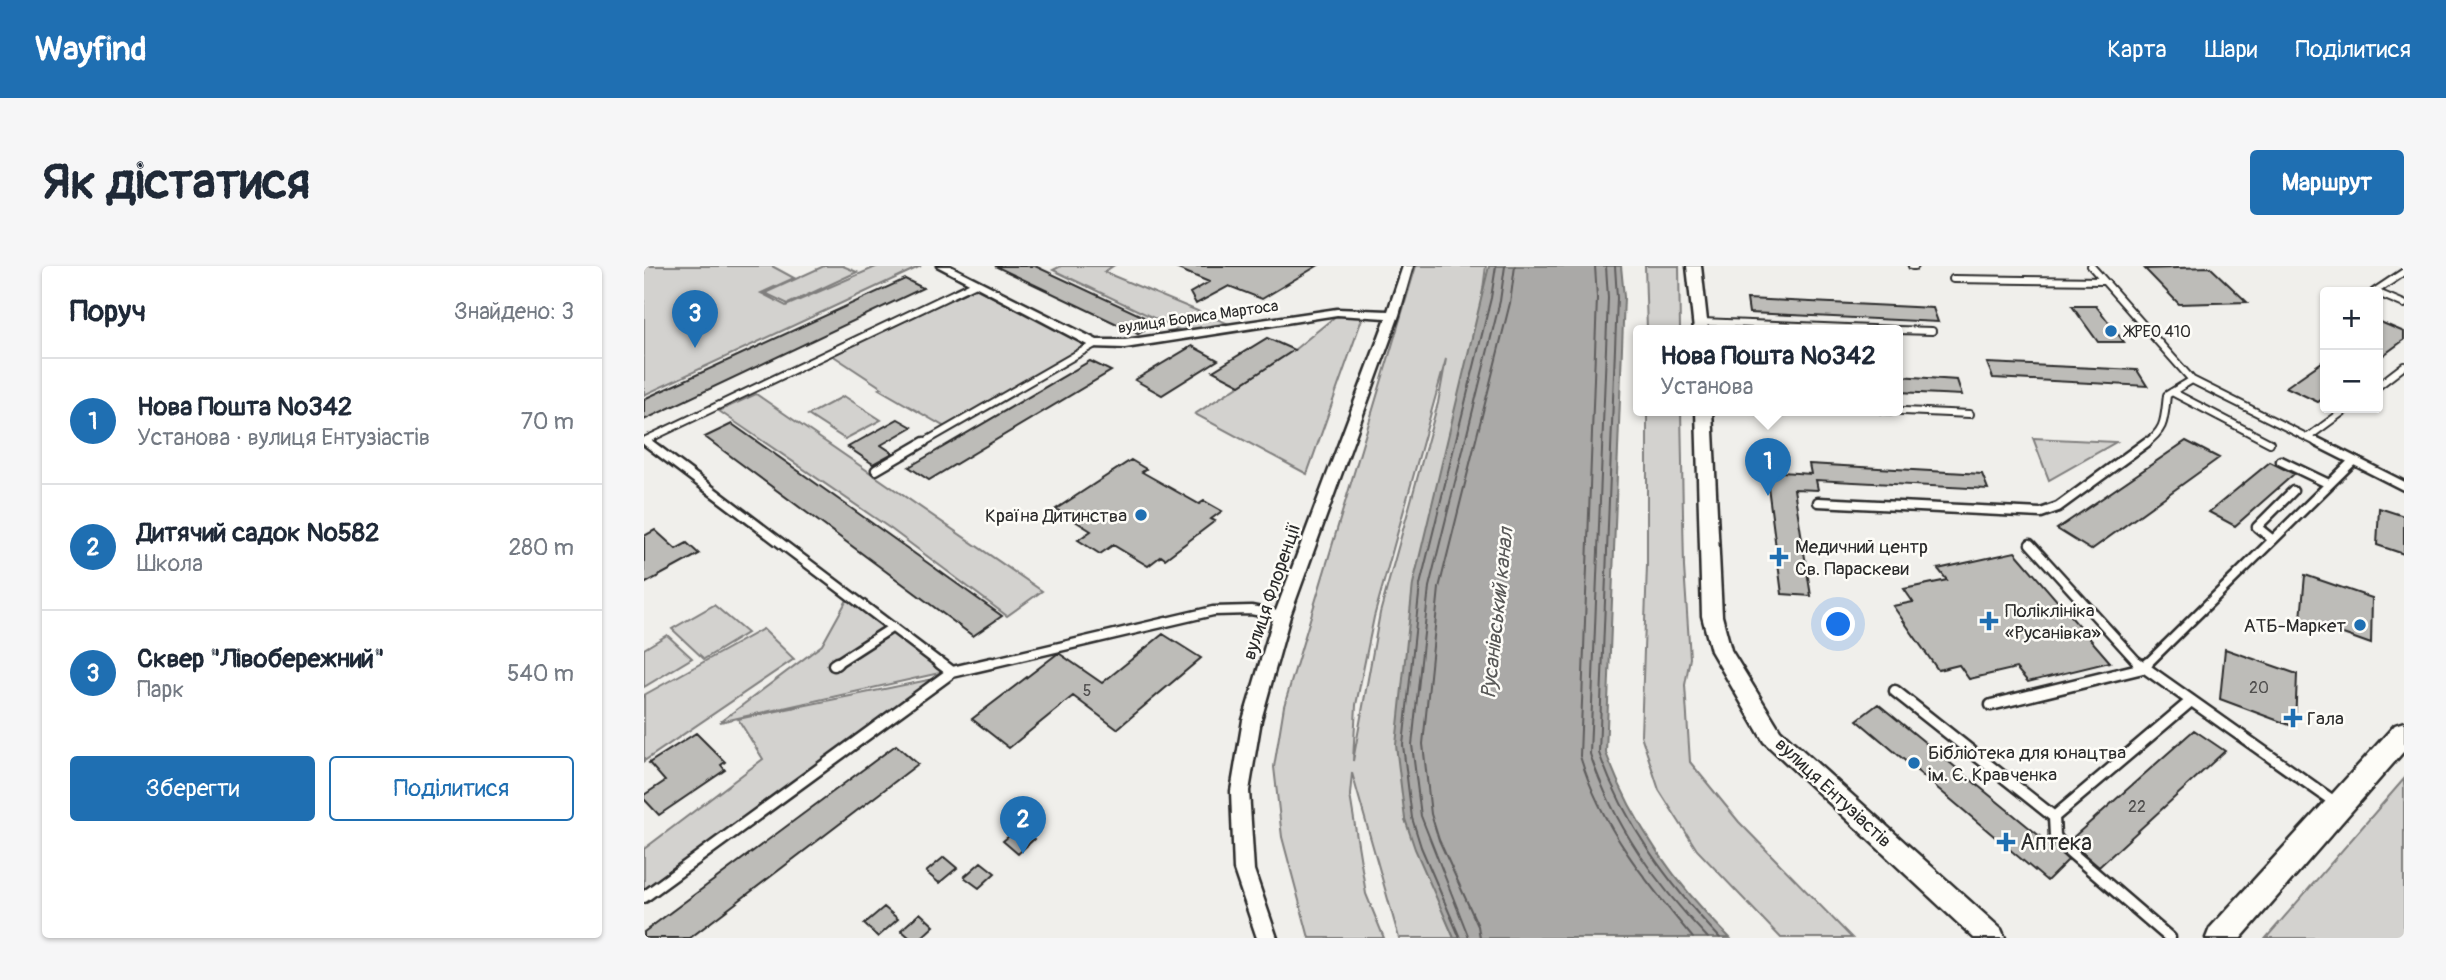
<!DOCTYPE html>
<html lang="uk">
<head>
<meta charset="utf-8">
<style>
	:root { --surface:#fff; --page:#f6f6f7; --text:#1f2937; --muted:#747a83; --line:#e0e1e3; --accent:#1f6fb2 }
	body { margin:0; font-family:Pangolin,sans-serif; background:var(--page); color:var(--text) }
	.controls { position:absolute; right:21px; top:21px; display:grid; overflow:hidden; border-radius:7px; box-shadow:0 2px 5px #0004 }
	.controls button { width:63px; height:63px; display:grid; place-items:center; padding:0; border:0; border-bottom:2px solid var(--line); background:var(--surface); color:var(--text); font:35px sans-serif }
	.you { position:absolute; left:1195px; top:359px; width:24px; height:24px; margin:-18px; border:5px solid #fff; border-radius:50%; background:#1a73e8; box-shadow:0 0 0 10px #1a73e833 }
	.badge { display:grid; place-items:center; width:46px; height:46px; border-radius:50%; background:var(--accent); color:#fff; font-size:23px; font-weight:700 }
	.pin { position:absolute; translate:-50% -58px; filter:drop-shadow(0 2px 4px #0008) }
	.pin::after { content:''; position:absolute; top:37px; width:24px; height:21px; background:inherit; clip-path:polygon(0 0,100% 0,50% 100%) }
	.popup { position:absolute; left:989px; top:59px; width:270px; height:91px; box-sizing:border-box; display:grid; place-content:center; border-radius:7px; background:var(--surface); filter:drop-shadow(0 2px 5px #0005); font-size:23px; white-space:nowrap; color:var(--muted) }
	.popup b { font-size:26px; color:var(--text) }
	.popup::after { content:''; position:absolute; left:50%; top:100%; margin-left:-14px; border:14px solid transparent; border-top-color:var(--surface) }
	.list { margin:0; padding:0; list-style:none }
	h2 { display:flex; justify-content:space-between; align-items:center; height:91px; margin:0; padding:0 28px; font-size:30px }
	h2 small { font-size:23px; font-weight:400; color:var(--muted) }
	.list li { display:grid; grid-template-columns:46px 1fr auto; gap:21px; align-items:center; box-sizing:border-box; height:126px; padding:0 28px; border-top:2px solid var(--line) }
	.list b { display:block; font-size:26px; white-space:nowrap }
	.list p { margin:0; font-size:23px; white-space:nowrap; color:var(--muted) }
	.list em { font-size:23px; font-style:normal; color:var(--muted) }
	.actions { display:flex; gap:14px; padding:21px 28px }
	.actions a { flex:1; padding:16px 0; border:2px solid var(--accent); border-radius:7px; text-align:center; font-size:24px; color:var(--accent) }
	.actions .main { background:var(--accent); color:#fff }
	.map { position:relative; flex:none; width:1760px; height:672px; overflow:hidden; border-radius:7px }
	header { display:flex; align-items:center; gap:42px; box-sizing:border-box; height:98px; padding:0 35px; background:var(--accent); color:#fff }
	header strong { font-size:33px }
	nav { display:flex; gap:38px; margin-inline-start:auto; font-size:24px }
	.intro { display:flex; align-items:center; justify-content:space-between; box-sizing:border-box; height:168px; padding:0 42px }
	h1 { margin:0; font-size:49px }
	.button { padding:18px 32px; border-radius:7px; background:var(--accent); color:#fff; font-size:24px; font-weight:700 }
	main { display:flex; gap:42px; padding:0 42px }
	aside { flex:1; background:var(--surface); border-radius:7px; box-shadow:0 2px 5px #0004 }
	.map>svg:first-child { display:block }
</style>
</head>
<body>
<header>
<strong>Wayfind</strong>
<nav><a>Карта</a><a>Шари</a><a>Поділитися</a></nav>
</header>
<div class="intro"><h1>Як дістатися</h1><a class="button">Маршрут</a></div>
<main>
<aside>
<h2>Поруч<small>Знайдено: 3</small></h2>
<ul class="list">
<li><span class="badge">1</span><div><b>Нова Пошта №342</b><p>Установа · вулиця Ентузіастів</p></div><em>70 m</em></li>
<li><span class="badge">2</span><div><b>Дитячий садок №582</b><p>Школа</p></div><em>280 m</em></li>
<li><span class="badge">3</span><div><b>Сквер &quot;Лівобережний&quot;</b><p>Парк</p></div><em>540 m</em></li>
</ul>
<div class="actions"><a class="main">Зберегти</a><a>Поділитися</a></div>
</aside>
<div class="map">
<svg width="1760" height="672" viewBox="0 0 1760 672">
	<rect width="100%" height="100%" fill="#f0efeb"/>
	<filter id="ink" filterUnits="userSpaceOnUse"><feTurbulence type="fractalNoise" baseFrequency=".0143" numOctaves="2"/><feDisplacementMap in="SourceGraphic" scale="14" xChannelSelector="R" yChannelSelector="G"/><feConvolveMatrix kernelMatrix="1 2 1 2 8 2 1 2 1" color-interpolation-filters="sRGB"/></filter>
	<g filter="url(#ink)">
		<!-- green -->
		<path fill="#d3d2cf" stroke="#7f7e7d" stroke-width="2" fill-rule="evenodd" d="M 0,0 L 128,0 L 150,12 L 117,27 L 142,40 L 234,0 L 277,0 L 0,129 Z
			M 180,0 L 199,0 L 213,6 L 144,38 L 121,27 Z
			M 417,0 L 469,0 L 460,6 L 585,58 L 539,66 L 409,4 Z
			M 772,0 L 842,0 L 836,47 L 787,247 L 761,553 L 810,672 L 755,672 L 708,507 L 706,529 L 722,628 L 740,672 L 665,672 L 638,571 L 630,501 L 640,440 ZM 802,93 L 794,137 L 736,347 L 709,495 L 712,439 L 730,351 Z
			M 1001,0 L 1035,0 L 1036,64 L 1003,64 Z
			M 331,22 L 444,79 L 301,161 L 235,123 L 238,122 L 188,89 Z
			M 693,49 L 719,50 L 663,208 L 551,148 L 650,84 Z
			M 112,128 L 398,325 L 363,350 L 247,263 L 75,145 Z
			M 200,130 L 237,154 L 201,173 L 164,149 Z
			M 1003,144 L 1037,144 L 1040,301 L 1046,392 L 1041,419 L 1046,496 L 1095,556 L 1208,672 L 1137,672 L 1053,584 L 1015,524 L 997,469 L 1003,299 Z
			M 1389,172 L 1472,176 L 1405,214 Z
			M 204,332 L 300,406 L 76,456 L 178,379 Z
			M 70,339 L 103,367 L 60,393 L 28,363 Z
			M 119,363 L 150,393 L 0,495 L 0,429 Z
			M 23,369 L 48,392 L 0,421 L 0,383 Z
			M 294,412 L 4,629 L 0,624 L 0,583 L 119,493 L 94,453 Z
			M 1760,513 L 1760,672 L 1622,672 Z"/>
		<!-- water -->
		<path fill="#aaa9a7" stroke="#777775" stroke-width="2" d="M 845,0 L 977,0 L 980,31 L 962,487 C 990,560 1030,616 1086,672 L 810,672 L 771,583 L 761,553 L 752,479 L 769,318 Z"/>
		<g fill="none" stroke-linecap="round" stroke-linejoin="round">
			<!-- shore -->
			<path stroke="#5e5d5d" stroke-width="2" d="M 951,0 L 953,32 L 936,490 C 957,561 1002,616 1049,672
				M 962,0 L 964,32 L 946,488 C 970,560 1012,618 1064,672
				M 971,0 L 973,32 L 955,487 C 981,559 1024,617 1076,672
				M 816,672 L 777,581 L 768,552 L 759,479 L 776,319 L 847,32 L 852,0
				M 825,672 L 777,550 L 768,479 L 785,321 L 856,35 L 861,0
				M 836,672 L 834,660 L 795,574 L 787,548 L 779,478 L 795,322 L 866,37 L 871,0"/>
		</g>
		<!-- building -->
		<path fill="#bdbcb8" stroke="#2b2b2b" stroke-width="2" d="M 351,0 L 391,0 L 513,57 L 494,68 Z
			M 527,0 L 673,0 L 618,33 L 585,20 L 552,38 L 546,27 L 565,16 Z
			M 1566,1 L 1603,36 L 1535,38 L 1501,3 Z
			M 261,13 L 279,22 L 0,154 L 0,133 Z
			M 1103,33 L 1289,42 L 1294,56 L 1105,47 Z
			M 1428,40 L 1452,40 L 1480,76 L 1454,76 Z
			M 1734,55 L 1760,66 L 1760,74 L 1734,93 Z
			M 623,72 L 650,84 L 596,119 L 569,105 Z
			M 548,80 L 574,94 L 518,129 L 491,114 Z
			M 1681,94 L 1681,131 L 1674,136 L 1642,121 Z
			M 446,95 L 467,105 L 285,214 L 265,201 Z
			M 1343,97 L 1493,104 L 1503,120 L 1349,112 Z
			M 1254,110 L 1313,114 L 1318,129 L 1254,126 Z
			M 254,153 L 268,161 L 237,179 L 249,187 L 229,198 L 204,181 Z
			M 88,158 L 211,245 L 358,350 L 329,370 L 61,171 Z
			M 1542,175 L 1575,192 L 1447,284 L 1413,263 Z
			M 487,194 L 502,203 L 498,206 L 555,238 L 560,235 L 578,245 L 567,253 L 571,255 L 521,293 L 517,290 L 504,300 L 469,279 L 456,288 L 434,274 L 447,265 L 412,243 Z
			M 1626,196 L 1650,208 L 1591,260 L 1565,246 Z
			M 1165,198 L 1338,208 L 1344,223 L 1172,214 L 1174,224 L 1150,223 L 1167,330 L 1138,328 L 1122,205 L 1167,208 Z
			M 1735,242 L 1760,250 L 1760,288 L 1733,279 Z
			M 11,264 L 32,283 L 43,277 L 55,288 L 0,318 L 0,270 Z
			M 1371,286 L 1466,396 L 1384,416 L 1372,402 L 1325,413 L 1315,399 L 1294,404 L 1249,340 L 1269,336 L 1260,323 L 1303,314 L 1294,303 Z
			M 1661,309 L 1728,332 L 1727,378 L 1657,353 Z
			M 519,368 L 557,392 L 473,463 L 429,430 L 365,482 L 328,453 L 413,388 L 416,388 L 458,417 Z
			M 1581,383 L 1653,408 L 1651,461 L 1576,433 Z
			M 1234,438 L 1414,585 L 1424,594 L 1403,615 L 1213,454 Z
			M 1550,464 L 1581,485 L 1455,601 L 1425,575 Z
			M 52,467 L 81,496 L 77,499 L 81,504 L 15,549 L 0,533 L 0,529 L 21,515 L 5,497 Z
			M 252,479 L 274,498 L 46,672 L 0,672 L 0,666 Z
			M 376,561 L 390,573 L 374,588 L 359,575 Z
			M 300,591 L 313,602 L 295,617 L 282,606 Z
			M 337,596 L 351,607 L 335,622 L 320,611 Z
			M 240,641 L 254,653 L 234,671 L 220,658 Z
			M 276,647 L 290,660 L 277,672 L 266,672 L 257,664 Z"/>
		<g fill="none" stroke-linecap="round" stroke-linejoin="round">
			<defs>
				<path id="service-far2" d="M 1268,0 L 1271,0
					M 1447,0 L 1548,114 L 1676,178
					M 1309,13 L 1460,15
					M 1730,26 L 1760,6
					M 1734,27 L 1760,38
					M 1057,56 L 1251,64
					M 1254,64 L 1288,65
					M 1734,120 L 1760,100
					M 1528,126 L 1626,177
					M 1238,144 L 1326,148
					M 1663,172 L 1704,142
					M 0,175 L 332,17
					M 1,175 L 5,178
					M 277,178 L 451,78
					M 1501,178 C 1522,163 1520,154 1523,129 L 1548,114"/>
				<path id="service-far1" d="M 3,176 L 298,399
					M 1673,176 L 1760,220
					M 1637,195 L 1685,218
					M 232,204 L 280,176
					M 1174,236 L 1397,247 L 1414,241 L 1503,176
					M 1629,274 L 1613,261 L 1649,225
					M 1386,278 L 1496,399
					M 190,399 L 249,361
					M 339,399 L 569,345 L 607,344 L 638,350
					M 1502,399 L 1709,195"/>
				<path id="service" d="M 296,397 L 308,406 L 347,397
					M 1494,397 L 1692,537
					M 190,399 L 193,397
					M 1251,425 L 1410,551 L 1411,570 L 1417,578 L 1526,672
					M 1347,439 L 1499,402 L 1504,397
					M 1410,551 L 1547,435
					M 0,631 L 308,406"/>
				<path id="minor" d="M 293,0 L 306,0 L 453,74 L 481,74 L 693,43 L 744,45 L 759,0 L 769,0 L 755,49 L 646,350 L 617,454 L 605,525 L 610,604 L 633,672 L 613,672 L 590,604 L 587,525 L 599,454 L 630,350 L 742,52 L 693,49 L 481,82 L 447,81 Z"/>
				<path id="tertiary" d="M 1043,0 L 1057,0 L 1064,64 L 1050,64 Z
					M 1052,144 L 1068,144 L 1078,350 L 1087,384 L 1136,464 L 1357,663 L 1361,672 L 1330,672 L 1120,476 L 1067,385 L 1058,350 Z"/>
				<path id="secondary" d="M 1760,456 L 1760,485 L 1597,672 L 1562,672 L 1566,662 L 1751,459 Z"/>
			</defs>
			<!-- service-far2 casing -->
			<use href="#service-far2" stroke="#2b2b2b" stroke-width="10"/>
			<!-- service-far1 casing -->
			<use href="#service-far1" stroke="#2b2b2b" stroke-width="13"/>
			<!-- service casing -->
			<use href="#service" stroke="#2b2b2b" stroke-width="15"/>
			<!-- minor casing -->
			<use href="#minor" stroke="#2b2b2b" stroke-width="5"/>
			<!-- tertiary casing -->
			<use href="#tertiary" stroke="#2b2b2b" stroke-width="5"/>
			<!-- secondary casing -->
			<use href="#secondary" stroke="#2b2b2b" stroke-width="5"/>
			<!-- service-far2 -->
			<use href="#service-far2" stroke="#fdfcf7" stroke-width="6"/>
			<!-- service-far1 -->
			<use href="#service-far1" stroke="#fdfcf7" stroke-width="8"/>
			<!-- service -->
			<use href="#service" stroke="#fdfcf7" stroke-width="10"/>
			<!-- minor -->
			<use href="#minor" fill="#fdfcf7" fill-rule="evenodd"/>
			<!-- tertiary -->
			<use href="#tertiary" fill="#fdfcf7" fill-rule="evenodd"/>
			<!-- secondary -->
			<use href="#secondary" fill="#fdfcf7" fill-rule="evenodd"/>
		</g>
	</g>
	<!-- markers -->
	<g fill="#1f6fb2" stroke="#fdfcf7" stroke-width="2.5">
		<circle cx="1467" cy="65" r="7"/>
		<circle cx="497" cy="249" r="7"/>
		<path d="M1131.5 280.5h7v7h7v7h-7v7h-7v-7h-7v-7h7z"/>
		<path d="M1341.5 344.5h7v7h7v7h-7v7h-7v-7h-7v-7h7z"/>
		<circle cx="1716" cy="359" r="7"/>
		<path d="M1645.5 441.5h7v7h7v7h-7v7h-7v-7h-7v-7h7z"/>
		<circle cx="1270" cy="497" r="7"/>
		<path d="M1358.5 565.5h7v7h7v7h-7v7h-7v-7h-7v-7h7z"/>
	</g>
	<g text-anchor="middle" stroke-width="5" stroke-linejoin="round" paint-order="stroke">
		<!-- far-street labels -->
		<g font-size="16" fill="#2b2b2b" stroke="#fdfcf7">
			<text transform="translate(554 50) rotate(-8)" y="6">вулиця Бориса Мартоса</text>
		</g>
		<!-- far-poi labels -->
		<g font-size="16" fill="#2b2b2b" stroke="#fdfcf7" text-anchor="start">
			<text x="1481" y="71">ЖРЕО 410</text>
		</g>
		<!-- number labels -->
		<g font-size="16" fill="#504f4e">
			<text x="1615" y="427">20</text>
			<text x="443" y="430">5</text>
			<text x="1493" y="546">22</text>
		</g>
		<!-- poi labels -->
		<g font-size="19" fill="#2b2b2b" stroke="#fdfcf7" text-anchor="start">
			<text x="483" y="256" text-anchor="end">Країна Дитинства</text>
			<text x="1151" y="287">Медичний центр<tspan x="1151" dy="22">Св. Параскеви</tspan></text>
			<text x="1361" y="351">Поліклініка<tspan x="1361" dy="22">«Русанівка»</tspan></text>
			<text x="1702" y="366" text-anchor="end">АТБ-Маркет</text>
			<text x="1663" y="459">Гала</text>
			<text x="1284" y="493">Бібліотека для юнацтва<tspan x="1284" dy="22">ім. Є. Кравченка</tspan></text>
		</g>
		<!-- street labels -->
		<g font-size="19" fill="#2b2b2b" stroke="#fdfcf7">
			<text transform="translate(627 325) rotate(-71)" y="7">вулиця Флоренції</text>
			<text transform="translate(1190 526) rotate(43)" y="7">вулиця Ентузіастів</text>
		</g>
		<!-- water labels -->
		<g font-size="21" font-style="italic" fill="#575756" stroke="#fdfcf7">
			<text transform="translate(853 347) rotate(-84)" y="7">Русанівський канал</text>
		</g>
		<!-- near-poi labels -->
		<g font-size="23" fill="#2b2b2b" stroke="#fdfcf7" text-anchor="start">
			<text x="1376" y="584">Аптека</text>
		</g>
	</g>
</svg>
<div class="controls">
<button>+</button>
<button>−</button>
</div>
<div class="you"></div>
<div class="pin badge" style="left:1124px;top:230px">1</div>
<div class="popup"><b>Нова Пошта №342</b>Установа</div>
<div class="pin badge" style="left:379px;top:588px">2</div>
<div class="pin badge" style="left:51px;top:82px">3</div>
</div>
</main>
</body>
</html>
